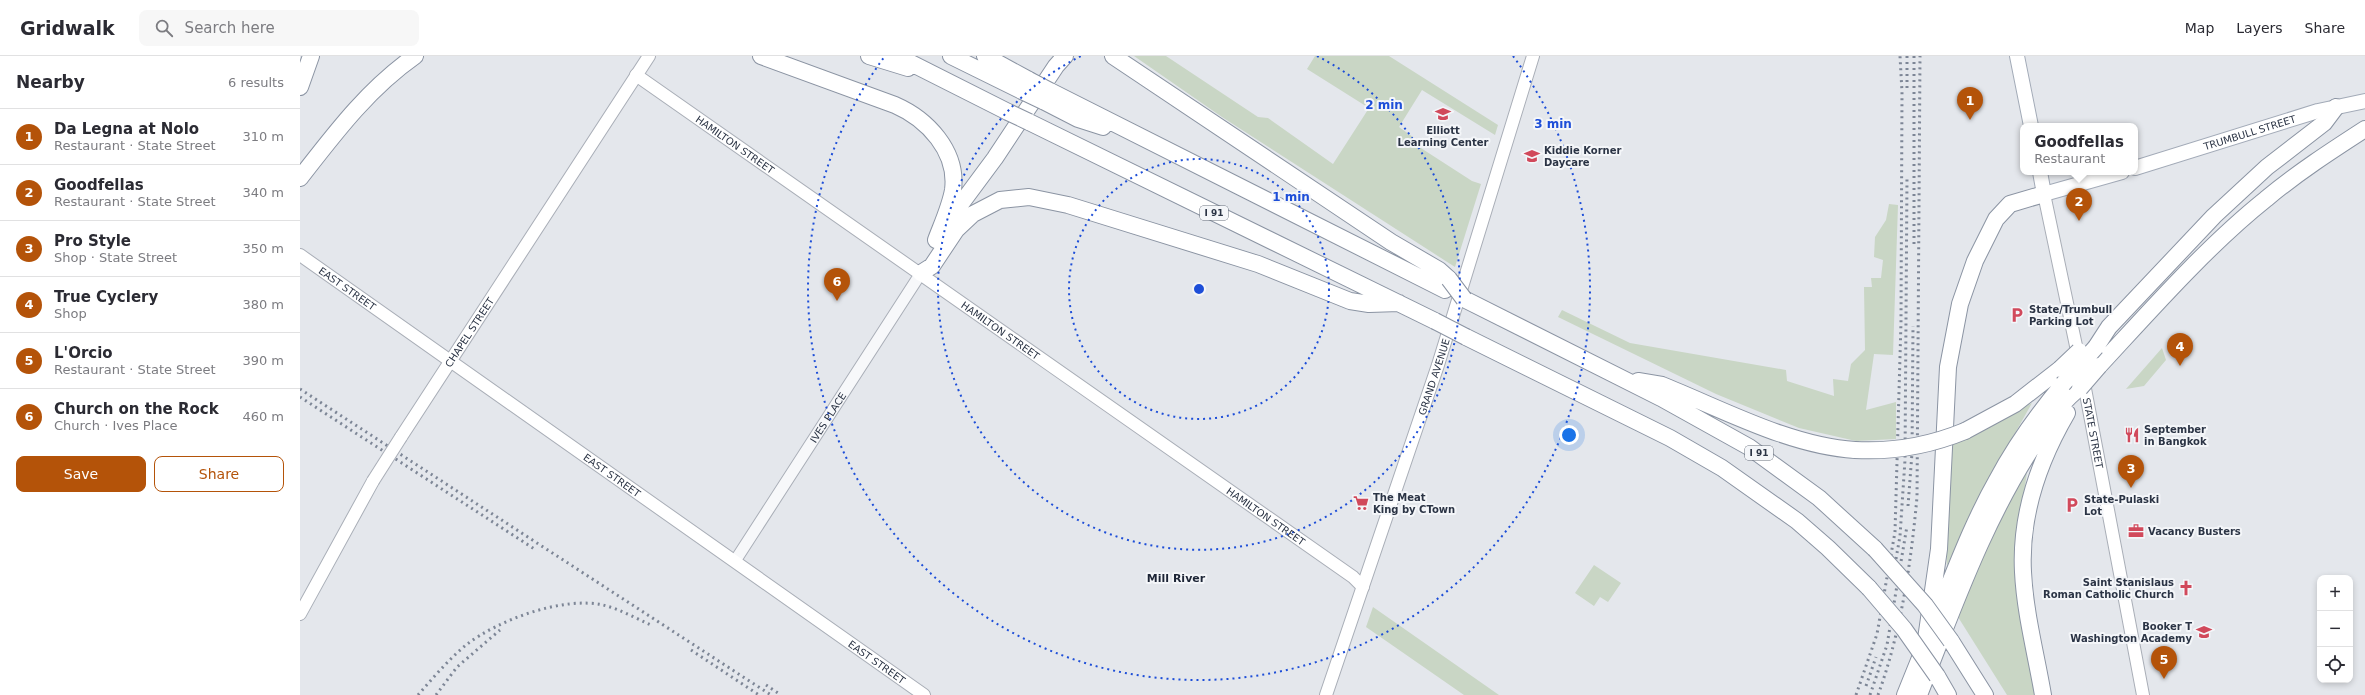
<!DOCTYPE html>
<html lang="en">
<head>
<meta charset="utf-8">
<style>
	:root { --surface:#fff; --page:#f7f7f7; --text:#2b2b33; --muted:#7c7c81; --line:#e1e1e2; --accent:#b45309 }
	body { margin:0; font-family:"DejaVu Sans",sans-serif; background:var(--page); color:var(--text) }
	.controls { position:absolute; right:12px; bottom:12px; display:grid; overflow:hidden; border-radius:8px; box-shadow:0 2px 6px #0003 }
	.controls button { width:36px; height:36px; display:grid; place-items:center; padding:0; border:0; border-bottom:1px solid var(--line); background:var(--surface); color:var(--text); font:20px sans-serif }
	.you { position:absolute; left:1269px; top:379px; width:14px; height:14px; margin:-10px; border:3px solid #fff; border-radius:50%; background:#1a73e8; box-shadow:0 0 0 6px #1a73e833 }
	.badge { display:grid; place-items:center; width:26px; height:26px; border-radius:50%; background:var(--accent); color:#fff; font-size:13px; font-weight:700 }
	.pin { position:absolute; translate:-50% -33px; filter:drop-shadow(0 1px 2px #0008) }
	.pin::after { content:''; position:absolute; top:21px; width:14px; height:12px; background:inherit; clip-path:polygon(0 0,100% 0,50% 100%) }
	.popup { position:absolute; left:1720px; top:67px; width:118px; height:52px; box-sizing:border-box; display:grid; place-content:center; border-radius:8px; background:var(--surface); filter:drop-shadow(0 1px 3px #0005); font-size:13px; white-space:nowrap; color:var(--muted) }
	.popup b { font-size:15px; color:var(--text) }
	.popup::after { content:''; position:absolute; left:50%; top:100%; margin-left:-8px; border:8px solid transparent; border-top-color:var(--surface) }
	.list { margin:0; padding:0; list-style:none }
	h2 { display:flex; justify-content:space-between; align-items:center; height:52px; margin:0; padding:0 16px; font-size:17px }
	h2 small { font-size:13px; font-weight:400; color:var(--muted) }
	.list li { display:grid; grid-template-columns:26px 1fr auto; gap:12px; align-items:center; box-sizing:border-box; height:56px; padding:0 16px; border-top:1px solid var(--line) }
	.list b { display:block; font-size:15px; white-space:nowrap }
	.list p { margin:0; font-size:13px; white-space:nowrap; color:var(--muted) }
	.list em { font-size:13px; font-style:normal; color:var(--muted) }
	.actions { display:flex; gap:8px; padding:12px 16px }
	.actions a { flex:1; padding:9px 0; border:1px solid var(--accent); border-radius:8px; text-align:center; font-size:14px; color:var(--accent) }
	.actions .main { background:var(--accent); color:#fff }
	.icon { flex:none; width:22px; height:22px; fill:none; stroke:currentColor; stroke-width:2; stroke-linecap:round; stroke-linejoin:round }
	.map { position:relative; flex:none; width:2065px; height:639px; overflow:hidden }
	header { display:flex; align-items:center; gap:24px; box-sizing:border-box; height:56px; padding:0 20px; background:var(--surface); border-bottom:1px solid var(--line) }
	header strong { font-size:19px }
	nav { display:flex; gap:22px; margin-inline-start:auto; font-size:14px }
	.search { width:280px; height:36px; background:var(--page); display:flex; align-items:center; gap:10px; box-sizing:border-box; padding:0 14px; border-radius:8px; color:var(--muted); font-size:15px }
	main { display:flex }
	aside { flex:1; background:var(--surface) }
	.map>svg:first-child { display:block }
</style>
</head>
<body>
<header>
<strong>Gridwalk</strong>
<div class="search"><svg class="icon" aria-label="search" viewBox="0 0 24 24"><circle cx="10" cy="10" r="6"/><path d="M15 15l6 6"/></svg>Search here</div>
<nav><a>Map</a><a>Layers</a><a>Share</a></nav>
</header>
<main>
<aside>
<h2>Nearby<small>6 results</small></h2>
<ul class="list">
<li><span class="badge">1</span><div><b>Da Legna at Nolo</b><p>Restaurant · State Street</p></div><em>310 m</em></li>
<li><span class="badge">2</span><div><b>Goodfellas</b><p>Restaurant · State Street</p></div><em>340 m</em></li>
<li><span class="badge">3</span><div><b>Pro Style</b><p>Shop · State Street</p></div><em>350 m</em></li>
<li><span class="badge">4</span><div><b>True Cyclery</b><p>Shop</p></div><em>380 m</em></li>
<li><span class="badge">5</span><div><b>L'Orcio</b><p>Restaurant · State Street</p></div><em>390 m</em></li>
<li><span class="badge">6</span><div><b>Church on the Rock</b><p>Church · Ives Place</p></div><em>460 m</em></li>
</ul>
<div class="actions"><a class="main">Save</a><a>Share</a></div>
</aside>
<div class="map">
<svg width="2065" height="639" viewBox="0 0 2065 639">
	<rect width="100%" height="100%" fill="#e4e7ec"/>
	<!-- green -->
	<path fill="#c9d6c5" d="M 834,0 L 866,0 L 958,61 L 968,62 L 1033,108 L 1069,52 L 1007,13 L 1015,0 L 1089,0 L 1198,69 L 1195,79 L 1122,34 L 1099,71 L 1113,81 L 1110,85 L 1172,125 L 1181,128 L 1155,211 L 922,61 Z
		M 1589,148 L 1598,149 L 1593,299 L 1574,298 L 1566,354 L 1596,346 L 1596,383 L 1556,385 L 1499,372 L 1416,338 L 1258,261 L 1262,254 L 1330,287 L 1486,314 L 1487,325 L 1534,340 L 1533,323 L 1548,325 L 1551,308 L 1565,294 L 1564,231 L 1572,231 L 1571,222 L 1581,222 L 1583,204 L 1574,201 L 1575,181 L 1586,164 Z
		M 1862,292 L 1866,304 L 1844,330 L 1826,333 Z
		M 1732,347 L 1674,450 L 1647,510 L 1645,471 L 1647,390 Z
		M 1727,416 L 1721,459 L 1738,639 L 1707,639 L 1658,561 C 1679,511 1698,462 1727,416 Z
		M 1294,509 L 1321,527 L 1308,546 L 1300,541 L 1294,550 L 1275,537 Z
		M 1073,551 L 1199,639 L 1164,639 L 1066,571 Z"/>
	<g fill="none" stroke-linecap="round" stroke-linejoin="round">
		<defs>
			<g id="tertiary">
				<path id="s1" d="M 435,505 L 621,217"/>
			</g>
			<g id="secondary">
				<path id="s2" d="M 336,19 L 1053,521 L 1063,531"/>
				<path d="M 1744,138 L 1779,304"/>
				<path id="s3" d="M 0,199 L 624,639"/>
				<path id="s4" d="M 1783,322 L 1843,639"/>
				<path id="s5" d="M 101,381 L 349,0"/>
				<path d="M 0,558 L 73,425"/>
				<path id="s6" d="M 1026,639 L 1138,309 L 1233,0"/>
			</g>
			<g id="primary">
				<path d="M 1717,0 L 1731,70"/>
				<path id="s7" d="M 1835,112 L 2018,55 L 2065,45"/>
				<path d="M 1740,116 L 1744,138 L 1822,116"/>
			</g>
			<path id="motorway" d="M 461,0 L 595,49 C 627,63 658,95 653,134 C 650,151 642,168 636,184
				M 569,0 L 608,12
				M 597,0 L 708,56
				M 651,0 L 722,35
				M 685,0 L 729,24
				M 813,0 L 1091,186 L 1139,214 L 1149,223
				M 0,31 L 11,0
				M 750,35 L 1145,234
				M 743,45 L 778,63 L 803,71
				M 729,66 L 1135,265
				M 0,122 C 35,77 68,33 115,0
				M 649,164 L 695,102 L 756,10 L 765,0
				M 621,217 L 632,210 L 656,174 L 673,158 L 700,144 L 729,141 L 768,149 L 958,208 L 1050,245 L 1069,248 L 1099,247
				M 1164,243 L 1361,342 L 1449,391 L 1519,442 L 1575,493
				M 1166,281 L 1370,382 L 1422,412 L 1497,465 L 1528,492 L 1569,532
				M 1796,291 L 1809,271 L 1914,160 L 1967,111 L 2024,67 L 2036,51
				M 1799,310 C 1850,255 1907,190 1966,143 C 1997,117 2031,95 2065,73
				M 1338,325 L 1362,329 C 1422,353 1490,390 1555,394
				M 1665,375 L 1715,348 L 1760,313
				M 1636,561 C 1655,515 1672,468 1697,424 C 1715,390 1738,358 1763,328
				M 1651,585 L 1685,639
				M 1625,590 L 1639,493 L 1648,311 L 1660,248 L 1675,205 L 1696,163 L 1710,148 L 1744,138
				M 1637,620 L 1648,639
				M 1605,639 L 1626,587
				M 1619,639 C 1654,550 1686,458 1741,378 C 1752,362 1763,344 1780,332
				M 1743,639 C 1736,598 1725,557 1723,516 C 1720,459 1739,405 1767,357"/>
		</defs>
		<!-- tertiary casing -->
		<use href="#tertiary" stroke="#a9aeb7" stroke-width="13"/>
		<!-- secondary casing -->
		<use href="#secondary" stroke="#a9aeb7" stroke-width="14"/>
		<!-- primary casing -->
		<use href="#primary" stroke="#a3abb8" stroke-width="16"/>
		<!-- motorway casing -->
		<use href="#motorway" stroke="#8b94a3" stroke-width="18"/>
		<!-- tertiary -->
		<use href="#tertiary" stroke="#f7f8fa" stroke-width="11"/>
		<!-- secondary -->
		<use href="#secondary" stroke="#fff" stroke-width="12"/>
		<!-- primary -->
		<use href="#primary" stroke="#fff" stroke-width="14"/>
		<!-- motorway -->
		<use href="#motorway" stroke="#fff" stroke-width="16"/>
		<!-- rail -->
		<path stroke="#7d8696" stroke-width="3" stroke-dasharray="2 4" stroke-linecap="butt" d="M 1607,0 L 1607,34
			M 1614,188 L 1614,0
			M 0,333 L 471,639
			M 0,341 L 236,494
			M 1608,450 L 1612,397 L 1613,270
			M 1596,503 L 1600,480 L 1605,404 L 1607,120
			M 391,594 L 459,639
			M 466,629 L 481,639
			M 1566,630 L 1576,601
			M 118,639 C 133,622 148,604 166,589 C 198,564 263,540 303,549 C 320,553 337,563 353,570
			M 136,639 L 157,611 L 200,574
			M 1556,639 L 1577,578 L 1595,476 L 1601,266 L 1602,36 L 1600,0
			M 1570,639 L 1587,589 L 1607,470
			M 1578,639 C 1601,576 1611,507 1617,441 L 1620,0"/>
		<defs>
			<path id="secondary-bridge" d="M 73,425 L 101,381"/>
			<path id="motorway-bridge" d="M 729,24 L 750,35
				M 722,35 L 743,45
				M 708,56 L 729,66
				M 1149,223 L 1164,243
				M 1135,265 L 1166,281
				M 1760,313 L 1779,295
				M 1763,328 L 1796,291
				M 1780,332 L 1799,310
				M 1555,394 C 1593,396 1631,389 1665,375
				M 1575,493 L 1625,549 L 1651,585
				M 1569,532 L 1604,573 L 1637,620"/>
		</defs>
		<!-- secondary-bridge casing -->
		<use href="#secondary-bridge" stroke="#a9aeb7" stroke-width="14" stroke-linecap="butt"/>
		<!-- motorway-bridge casing -->
		<use href="#motorway-bridge" stroke="#8b94a3" stroke-width="18" stroke-linecap="butt"/>
		<!-- secondary-bridge -->
		<use href="#secondary-bridge" stroke="#fff" stroke-width="12"/>
		<!-- motorway-bridge -->
		<use href="#motorway-bridge" stroke="#fff" stroke-width="16"/>
	</g>
	<!-- distance rings -->
	<g fill="none" stroke="#1d4ed8" stroke-width="2" stroke-dasharray="2 4">
		<circle cx="899" cy="233" r="130"/>
		<path d="M1017 0A261 261 0 1 1 781 0"/>
		<path d="M1213 0A391 391 0 1 1 585 0"/>
	</g>
	<!-- icons -->
	<defs>
		<symbol id="school-bare" viewBox="-9 -9 18 18"><path d="M0-5L7-2L0 1L-7-2ZM-4 1L0 2.5L4 1V4Q0 6-4 4Z" fill="#d1495b" stroke="#f4f6f9" stroke-width="2.5" paint-order="stroke"/></symbol>
		<symbol id="parking-bare" viewBox="-9 -9 18 18"><path d="M-3.5-5.5H1a3.5 3.5 0 0 1 0 7H-1V5.5H-3.5ZM-1-3.4V-.6H.8a1.4 1.4 0 0 0 0-2.8Z" fill="#d1495b" stroke="#f4f6f9" stroke-width="2.5" paint-order="stroke"/></symbol>
		<symbol id="restaurant-bare" viewBox="-9 -9 18 18"><path d="M-5-6h1v4h1v-4h1v4h1v-4h1v5L-1.5 .5V6h-2V.5L-5-1ZM5-6V6H3V1.5H1.5Q1.5-4 5-6Z" fill="#d1495b" stroke="#f4f6f9" stroke-width="2.5" paint-order="stroke"/></symbol>
		<symbol id="supermarket-bare" viewBox="-9 -9 18 18"><path d="M-6-5.5h2.5l.6 2H6L4.5 2H-2.5L-4.4-4H-6ZM-1.5 3.2a1.3 1.3 0 1 0 .1 0ZM3 3.2a1.3 1.3 0 1 0 .1 0Z" fill="#d1495b" stroke="#f4f6f9" stroke-width="2.5" paint-order="stroke"/></symbol>
		<symbol id="office-bare" viewBox="-9 -9 18 18"><path d="M-6-3h4V-5.5h4V-3h4V5H-6ZM-1-4.5V-3h2v-1.5ZM-6 0V1H6V0Z" fill="#d1495b" stroke="#f4f6f9" stroke-width="2.5" paint-order="stroke"/></symbol>
		<symbol id="church-bare" viewBox="-9 -9 18 18"><path d="M-1.2-6h2.4v3.5h3.3v2.4h-3.3V6h-2.4V-.1h-3.3v-2.4h3.3Z" fill="#d1495b" stroke="#f4f6f9" stroke-width="2.5" paint-order="stroke"/></symbol>
	</defs>
	<g fill-rule="evenodd">
		<use href="#school-bare" x="1132" y="47" width="22" height="22"/>
		<use href="#school-bare" x="1221" y="89" width="22" height="22"/>
		<use href="#parking-bare" x="1706" y="248" width="22" height="22"/>
		<use href="#restaurant-bare" x="1821" y="368" width="22" height="22"/>
		<use href="#supermarket-bare" x="1050" y="436" width="22" height="22"/>
		<use href="#parking-bare" x="1761" y="438" width="22" height="22"/>
		<use href="#office-bare" x="1825" y="464" width="22" height="22"/>
		<use href="#church-bare" x="1875" y="521" width="22" height="22"/>
		<use href="#school-bare" x="1893" y="565" width="22" height="22"/>
	</g>
	<g text-anchor="middle" stroke-width="4" stroke-linejoin="round" paint-order="stroke">
		<!-- shield labels -->
		<g fill="#f4f6f9" stroke="#676e7b" stroke-width="1">
			<rect x="900" y="150" width="28" height="14" rx="3"/>
			<rect x="1445" y="390" width="28" height="14" rx="3"/>
		</g>
		<g font-size="9" font-weight="bold" fill="#2b3445">
			<text x="914" y="160">I 91</text>
			<text x="1459" y="400">I 91</text>
		</g>
		<!-- poi labels -->
		<g font-size="10" font-weight="bold" fill="#2b3445" stroke="#f4f6f9" text-anchor="start">
			<text x="1143" y="78" text-anchor="middle">Elliott<tspan x="1143" dy="12">Learning Center</tspan></text>
			<text x="1244" y="98">Kiddie Korner<tspan x="1244" dy="12">Daycare</tspan></text>
			<text x="1729" y="257">State/Trumbull<tspan x="1729" dy="12">Parking Lot</tspan></text>
			<text x="1844" y="377">September<tspan x="1844" dy="12">in Bangkok</tspan></text>
			<text x="1073" y="445">The Meat<tspan x="1073" dy="12">King by CTown</tspan></text>
			<text x="1784" y="447">State-Pulaski<tspan x="1784" dy="12">Lot</tspan></text>
			<text x="1848" y="479">Vacancy Busters</text>
			<text x="1874" y="530" text-anchor="end">Saint Stanislaus<tspan x="1874" dy="12">Roman Catholic Church</tspan></text>
			<text x="1892" y="574" text-anchor="end">Booker T<tspan x="1892" dy="12">Washington Academy</tspan></text>
		</g>
		<!-- street labels -->
		<g font-size="10" fill="#2b3445" stroke="#f4f6f9">
			<text dy="4" stroke="none"><textPath href="#s7" startOffset="120">TRUMBULL STREET</textPath></text>
			<text dy="4" stroke="none"><textPath href="#s2" startOffset="121">HAMILTON STREET</textPath></text>
			<text dy="4" stroke="none"><textPath href="#s3" startOffset="58">EAST STREET</textPath></text>
			<text dy="4" stroke="none"><textPath href="#s2" startOffset="445">HAMILTON STREET</textPath></text>
			<text dy="4" stroke="none"><textPath href="#s5" startOffset="125">CHAPEL STREET</textPath></text>
			<text dy="4" stroke="none"><textPath href="#s6" startOffset="336">GRAND AVENUE</textPath></text>
			<text dy="4" stroke="none"><textPath href="#s1" startOffset="171">IVES PLACE</textPath></text>
			<text dy="4" stroke="none"><textPath href="#s4" startOffset="56">STATE STREET</textPath></text>
			<text dy="4" stroke="none"><textPath href="#s3" startOffset="382">EAST STREET</textPath></text>
			<text dy="4" stroke="none"><textPath href="#s2" startOffset="769">HAMILTON STREET</textPath></text>
			<text dy="4" stroke="none"><textPath href="#s3" startOffset="706">EAST STREET</textPath></text>
		</g>
		<!-- neighbourhood labels -->
		<g font-size="11" font-weight="bold" fill="#1d2536" stroke="#f4f6f9">
			<text x="876" y="526">Mill River</text>
		</g>
	</g>
	<circle cx="899" cy="233" r="6" fill="#1d4ed8" stroke="#f4f6f9" stroke-width="2"/>
	<g font-size="12" text-anchor="middle" font-weight="bold" fill="#1d4ed8" stroke="#f4f6f9" stroke-width="4" stroke-linejoin="round" paint-order="stroke">
		<text x="1084" y="53">2 min</text>
		<text x="1253" y="72">3 min</text>
		<text x="991" y="145">1 min</text>
	</g>
</svg>
<div class="controls">
<button>+</button>
<button>−</button>
<button><svg class="icon" aria-label="locate" viewBox="0 0 24 24"><circle cx="12" cy="12" r="6"/><path d="M12 2v4M12 18v4M2 12h4M18 12h4"/></svg></button>
</div>
<div class="you"></div>
<div class="pin badge" style="left:1670px;top:64px">1</div>
<div class="pin badge" style="left:1779px;top:165px">2</div>
<div class="popup"><b>Goodfellas</b>Restaurant</div>
<div class="pin badge" style="left:1831px;top:432px">3</div>
<div class="pin badge" style="left:1880px;top:310px">4</div>
<div class="pin badge" style="left:1864px;top:623px">5</div>
<div class="pin badge" style="left:537px;top:245px">6</div>
</div>
</main>
</body>
</html>
